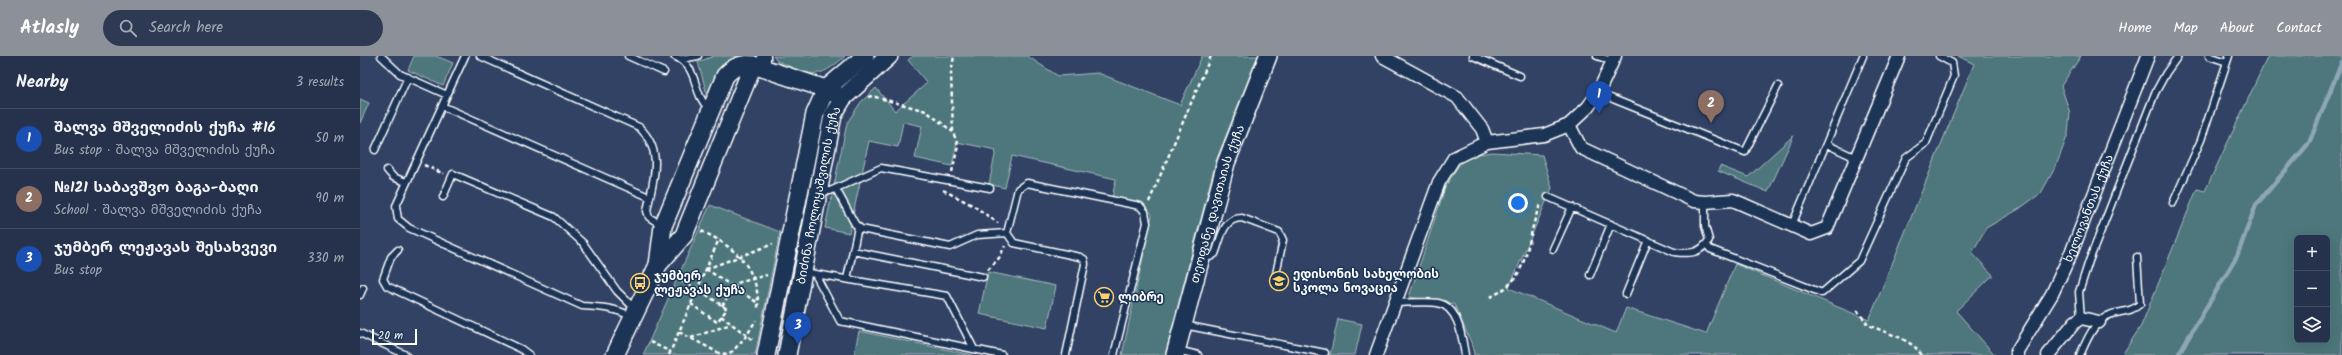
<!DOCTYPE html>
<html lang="en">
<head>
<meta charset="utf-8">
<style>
	:root { --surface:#26324c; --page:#2e3a53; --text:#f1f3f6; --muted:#a4aab5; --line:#424d64; --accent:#8c9099 }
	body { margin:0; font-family:Kalam,"Noto Sans Georgian",sans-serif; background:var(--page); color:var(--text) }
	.controls { position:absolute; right:12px; bottom:12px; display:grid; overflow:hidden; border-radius:6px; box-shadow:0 4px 16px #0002 }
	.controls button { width:36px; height:36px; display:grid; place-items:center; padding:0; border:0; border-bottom:1px solid var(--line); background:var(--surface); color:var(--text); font:20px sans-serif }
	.scale { position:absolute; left:12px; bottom:10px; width:45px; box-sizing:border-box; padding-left:4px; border:2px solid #fff; border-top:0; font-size:11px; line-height:14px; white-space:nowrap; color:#fff; -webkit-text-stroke:3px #1d3557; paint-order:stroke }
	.you { position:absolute; left:1158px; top:147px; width:14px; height:14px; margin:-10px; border:3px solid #fff; border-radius:50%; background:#1a73e8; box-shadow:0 0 0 6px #1a73e833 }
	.badge { display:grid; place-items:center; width:26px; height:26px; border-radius:50%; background:var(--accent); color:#fff; font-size:13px; font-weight:700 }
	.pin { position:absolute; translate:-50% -33px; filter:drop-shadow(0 1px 2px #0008) }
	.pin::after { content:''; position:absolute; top:21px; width:14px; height:12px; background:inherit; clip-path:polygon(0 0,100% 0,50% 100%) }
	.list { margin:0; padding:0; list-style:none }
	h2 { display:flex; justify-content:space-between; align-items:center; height:52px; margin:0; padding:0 16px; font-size:17px }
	h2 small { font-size:13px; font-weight:400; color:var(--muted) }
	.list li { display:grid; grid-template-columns:26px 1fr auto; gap:12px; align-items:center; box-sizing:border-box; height:60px; padding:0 16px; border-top:1px solid var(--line) }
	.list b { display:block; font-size:15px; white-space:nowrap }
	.list p { margin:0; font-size:13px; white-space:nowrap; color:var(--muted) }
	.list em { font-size:13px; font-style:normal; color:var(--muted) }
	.icon { flex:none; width:22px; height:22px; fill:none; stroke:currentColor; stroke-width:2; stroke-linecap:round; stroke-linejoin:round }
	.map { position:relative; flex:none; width:1982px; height:299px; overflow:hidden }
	header { display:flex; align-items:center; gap:24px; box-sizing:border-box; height:56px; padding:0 20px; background:var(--accent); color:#fff }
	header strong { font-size:19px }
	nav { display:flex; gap:22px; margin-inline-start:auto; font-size:14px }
	.search { width:280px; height:36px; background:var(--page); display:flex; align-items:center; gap:10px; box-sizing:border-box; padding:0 14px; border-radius:22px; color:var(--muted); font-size:15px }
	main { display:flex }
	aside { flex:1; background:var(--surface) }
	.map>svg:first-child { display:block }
</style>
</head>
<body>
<header>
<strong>Atlasly</strong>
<div class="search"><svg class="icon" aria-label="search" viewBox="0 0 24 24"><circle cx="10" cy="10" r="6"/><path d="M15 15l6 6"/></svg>Search here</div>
<nav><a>Home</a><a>Map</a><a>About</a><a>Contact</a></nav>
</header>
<main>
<aside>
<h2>Nearby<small>3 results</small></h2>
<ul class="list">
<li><span class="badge" style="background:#1a4fb4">1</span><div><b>შალვა მშველიძის ქუჩა #16</b><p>Bus stop · შალვა მშველიძის ქუჩა</p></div><em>50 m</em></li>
<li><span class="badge" style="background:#8d6e63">2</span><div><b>№121 საბავშვო ბაგა-ბაღი</b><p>School · შალვა მშველიძის ქუჩა</p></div><em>90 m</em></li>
<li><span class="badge" style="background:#1a4fb4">3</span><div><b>ჯუმბერ ლეჟავას შესახვევი</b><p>Bus stop</p></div><em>330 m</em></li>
</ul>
</aside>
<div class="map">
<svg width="1982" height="299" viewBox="0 0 1982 299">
	<rect width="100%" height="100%" fill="#324265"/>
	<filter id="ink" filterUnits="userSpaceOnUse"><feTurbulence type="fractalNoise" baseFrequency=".025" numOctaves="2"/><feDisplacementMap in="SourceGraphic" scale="8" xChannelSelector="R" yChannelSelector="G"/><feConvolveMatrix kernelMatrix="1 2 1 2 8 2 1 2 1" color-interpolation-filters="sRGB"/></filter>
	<g filter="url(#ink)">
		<!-- green -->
		<path fill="#4e777b" stroke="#a6bbbd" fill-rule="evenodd" d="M 54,0 L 76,0 L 93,7 L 83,30 L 48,14 Z
			M 354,0 L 378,0 C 361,10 357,23 349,40 L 346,35 L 338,6 Z
			M 413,0 L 485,0 C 457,26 450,19 417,5 Z
			M 553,0 L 667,0 L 698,20 L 738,17 L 820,49 L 842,0 L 898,0 L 856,105 L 805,299 L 762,299 L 792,159 C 786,145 766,146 752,142 L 756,123 L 652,100 L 645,132 L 629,128 L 636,94 L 597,86 L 592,110 L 555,102 L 562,70 L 543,66 L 538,91 L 509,85 L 489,177 L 465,172 L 487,67 L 501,46 L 516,32 L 535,55 L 567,27 L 548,4 Z
			M 1598,0 L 1721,0 L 1701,30 L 1710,57 L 1708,78 L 1696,110 L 1681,137 L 1659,153 L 1626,172 L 1612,197 L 1633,219 L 1596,255 L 1635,299 L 1114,299 L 1113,291 L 1094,248 L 1049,241 L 1086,129 L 1101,106 L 1113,99 L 1132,96 L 1182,99 L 1192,132 L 1149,232 L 1256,277 L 1266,252 L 1346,278 L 1375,208 L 1509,264 L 1614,8 Z
			M 1908,0 L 1982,0 L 1982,299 L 1762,299 L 1781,270 L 1837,133 L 1845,135 ZM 1937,182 L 1967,182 L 1967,284 L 1937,284 Z
			M 0,43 L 9,47 L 0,67 Z
			M 1434,79 L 1408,136 L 1358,115 L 1360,110 L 1388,121 Z
			M 350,149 L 420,176 L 395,299 L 283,299 Z
			M 628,216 L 696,230 L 687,272 L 619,258 Z
			M 978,263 L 1002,268 L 995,299 L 970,299 Z
			M 499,275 L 612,299 L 494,299 Z"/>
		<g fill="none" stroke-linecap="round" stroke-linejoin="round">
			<!-- stream -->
			<path stroke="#8da6b8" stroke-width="4.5" d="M 1818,299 L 1877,200 L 1896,149 L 1949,87 L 1982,6"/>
			<defs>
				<path id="lane" d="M 21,0 L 40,18 L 87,39
					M 105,0 L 36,150 L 38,163 L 49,172 L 222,250 C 240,251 257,252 272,261
					M 120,0 L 279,71 C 305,96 293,124 287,155 L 289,161 L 301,169
					M 268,0 L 304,16
					M 314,0 C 340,11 331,36 349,53
					M 1113,0 L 1160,20
					M 1237,0 L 1252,5
					M 1849,0 L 1867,6
					M 321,3 L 338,0
					M 1238,37 L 1385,96 L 1418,30
					M 82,50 L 289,141
					M 1466,88 L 1496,102
					M 15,94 L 48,21
					M 27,114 L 33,121 L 46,126
					M 476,133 L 495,168 L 501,173 L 590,191 L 617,179 L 647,177
					M 459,135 L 470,135 L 521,112 L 630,132
					M 83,141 L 93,118 L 194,161 L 223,187 L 257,235 L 275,253
					M 1188,141 L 1314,196 C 1329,198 1340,198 1349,184 L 1345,170 L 1345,146
					M 1813,147 L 1841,84 L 1869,0
					M 1432,169 L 1503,0
					M 1346,188 L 1350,193 L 1462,237 L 1499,205 L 1546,102 L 1566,87 L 1594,20 L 1592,7 L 1579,0
					M 1193,193 L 1212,151
					M 38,194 L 31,201 L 23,223 L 27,230 L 161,293 L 169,299
					M 493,195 L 623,221
					M 842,198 L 850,201 L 855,198 C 861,184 862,162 882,162 L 919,176 L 923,184 L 915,223
					M 445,216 L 455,218 L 480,265 L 642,299
					M 455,218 L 587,240 L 614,293
					M 1230,219 L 1251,168
					M 487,223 L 498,171
					M 1266,238 L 1288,184
					M 0,239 L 3,232
					M 1034,247 C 1045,247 1068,245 1078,247 C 1099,251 1102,282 1105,299
					M 1721,262 L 1719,236 L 1729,205 L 1795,37 L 1806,17 L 1818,0
					M 824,269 L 965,297
					M 0,277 L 46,299
					M 817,294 L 838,299
					M 706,299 L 725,208 L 724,203 L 720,201 L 654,187 L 647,177 L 658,133 L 667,127 L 780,150 L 785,156 L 787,167 L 754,299
					M 1720,299 C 1727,284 1734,264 1752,258 C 1763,255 1771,256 1780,248 L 1777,201"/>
				<g id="street">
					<path d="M 404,0 L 404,11"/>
					<path d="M 1022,0 L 1097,41 L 1122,73 L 1127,86"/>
					<path d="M 1209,69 L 1221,92 L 1334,145 L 1345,146 L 1373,144 L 1451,178 L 1467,172 L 1539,0"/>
					<path d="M 1016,299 L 1079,126 L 1094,102 L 1127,86 L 1184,79 L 1209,69 L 1228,51 L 1238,37 L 1255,0"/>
					<path id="s1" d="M 1657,299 L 1657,295 L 1692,238 L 1712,195 L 1788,0"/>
					<path d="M 1688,299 L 1715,266 L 1721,262 L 1739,266"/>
				</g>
				<g id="secondary">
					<path d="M 298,209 L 303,170 L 365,20 C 373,11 381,7 393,9 L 466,33 L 483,42"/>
					<path d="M 255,299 L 298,209 L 324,179 L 393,9"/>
					<path d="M 406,299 L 455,58 L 466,33 L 505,0"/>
					<path id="s2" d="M 427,299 L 473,59 L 483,42 L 529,0"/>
					<path id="s3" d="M 815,299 L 866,107 L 908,0"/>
				</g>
			</defs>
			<!-- lane casing -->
			<use href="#lane" stroke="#fff" stroke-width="9"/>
			<!-- street casing -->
			<use href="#street" stroke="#fff" stroke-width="15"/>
			<!-- secondary casing -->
			<use href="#secondary" stroke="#fff" stroke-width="20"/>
			<!-- path -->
			<path stroke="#fff" stroke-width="2.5" stroke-dasharray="4 3" stroke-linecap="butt" d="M 508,41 L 512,40 L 566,55 L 593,76
				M 64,109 L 84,118
				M 592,116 L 598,90 L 593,76 L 591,17 L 594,0
				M 583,134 L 614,150 L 638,167
				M 789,146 L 851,0
				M 341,175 C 375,190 400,214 398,253
				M 346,213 L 413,188
				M 346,213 L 398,247
				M 628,214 L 639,202 L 645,190
				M 309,219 L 338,233 L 367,253 L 357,266 L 331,248
				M 1130,241 C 1173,222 1164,184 1181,147
				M 362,250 L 377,227 L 407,219
				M 1497,254 L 1508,269 L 1541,282 L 1554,290 L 1562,299
				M 361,260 L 393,284
				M 319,276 L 359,297 L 367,298 L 373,295 L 387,279 L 396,264
				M 331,282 L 371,268
				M 290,286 L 311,296
				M 309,299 L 359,183"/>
			<!-- lane -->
			<use href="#lane" stroke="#1d3557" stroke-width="6"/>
			<!-- street -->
			<use href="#street" stroke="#1d3557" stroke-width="12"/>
			<!-- secondary -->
			<use href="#secondary" stroke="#1d3557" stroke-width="17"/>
		</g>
	</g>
	<!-- icons -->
	<defs>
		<symbol id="school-ring" viewBox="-11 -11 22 22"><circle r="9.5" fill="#1d3557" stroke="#ffd166" stroke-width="1.5"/><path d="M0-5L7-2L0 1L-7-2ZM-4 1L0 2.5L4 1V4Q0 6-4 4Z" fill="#ffd166"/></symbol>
		<symbol id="bus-ring" viewBox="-11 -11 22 22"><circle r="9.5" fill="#1d3557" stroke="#ffd166" stroke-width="1.5"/><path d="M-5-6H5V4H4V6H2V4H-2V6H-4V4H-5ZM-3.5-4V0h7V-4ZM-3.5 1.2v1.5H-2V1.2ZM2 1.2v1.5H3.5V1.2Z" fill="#ffd166"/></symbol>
		<symbol id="supermarket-ring" viewBox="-11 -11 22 22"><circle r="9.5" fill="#1d3557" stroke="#ffd166" stroke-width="1.5"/><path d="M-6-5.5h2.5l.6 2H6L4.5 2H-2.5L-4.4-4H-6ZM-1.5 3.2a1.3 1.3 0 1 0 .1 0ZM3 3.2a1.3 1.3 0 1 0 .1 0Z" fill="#ffd166"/></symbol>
	</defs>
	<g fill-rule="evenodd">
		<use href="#school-ring" x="908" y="214" width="22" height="22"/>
		<use href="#bus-ring" x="269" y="216" width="22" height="22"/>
		<use href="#supermarket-ring" x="733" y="230" width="22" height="22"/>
	</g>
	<g text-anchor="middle" stroke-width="3" stroke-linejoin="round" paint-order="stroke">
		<!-- street labels -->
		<g font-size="12" fill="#fff" stroke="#1d3557">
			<text dy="4" stroke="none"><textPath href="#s2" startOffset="163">ბიძინა ჩოლოყაშვილის ქუჩა</textPath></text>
			<text dy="4" stroke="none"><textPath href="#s3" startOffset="157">თეოფანე დავითაიას ქუჩა</textPath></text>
			<text dy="4" stroke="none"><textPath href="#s1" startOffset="164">ხელოვანთას ქუჩა</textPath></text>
		</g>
		<!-- poi labels -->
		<g font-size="12" font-weight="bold" fill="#fff" stroke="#1d3557" text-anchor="start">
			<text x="933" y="222">ედისონის სახელობის<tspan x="933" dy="14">სკოლა ნოვაცია</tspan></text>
			<text x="294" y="224">ჯუმბერ<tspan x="294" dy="14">ლეჟავას ქუჩა</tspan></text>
			<text x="758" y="245">ლიბრე</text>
		</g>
	</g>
</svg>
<div class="controls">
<button>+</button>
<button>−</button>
<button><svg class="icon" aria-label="layers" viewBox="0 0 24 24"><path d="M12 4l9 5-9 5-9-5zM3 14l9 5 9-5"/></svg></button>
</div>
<div class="scale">20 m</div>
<div class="you"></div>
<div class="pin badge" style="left:1239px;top:58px;background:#1a4fb4">1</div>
<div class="pin badge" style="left:1351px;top:67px;background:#8d6e63">2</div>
<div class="pin badge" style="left:438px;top:289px;background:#1a4fb4">3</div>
</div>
</main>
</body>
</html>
